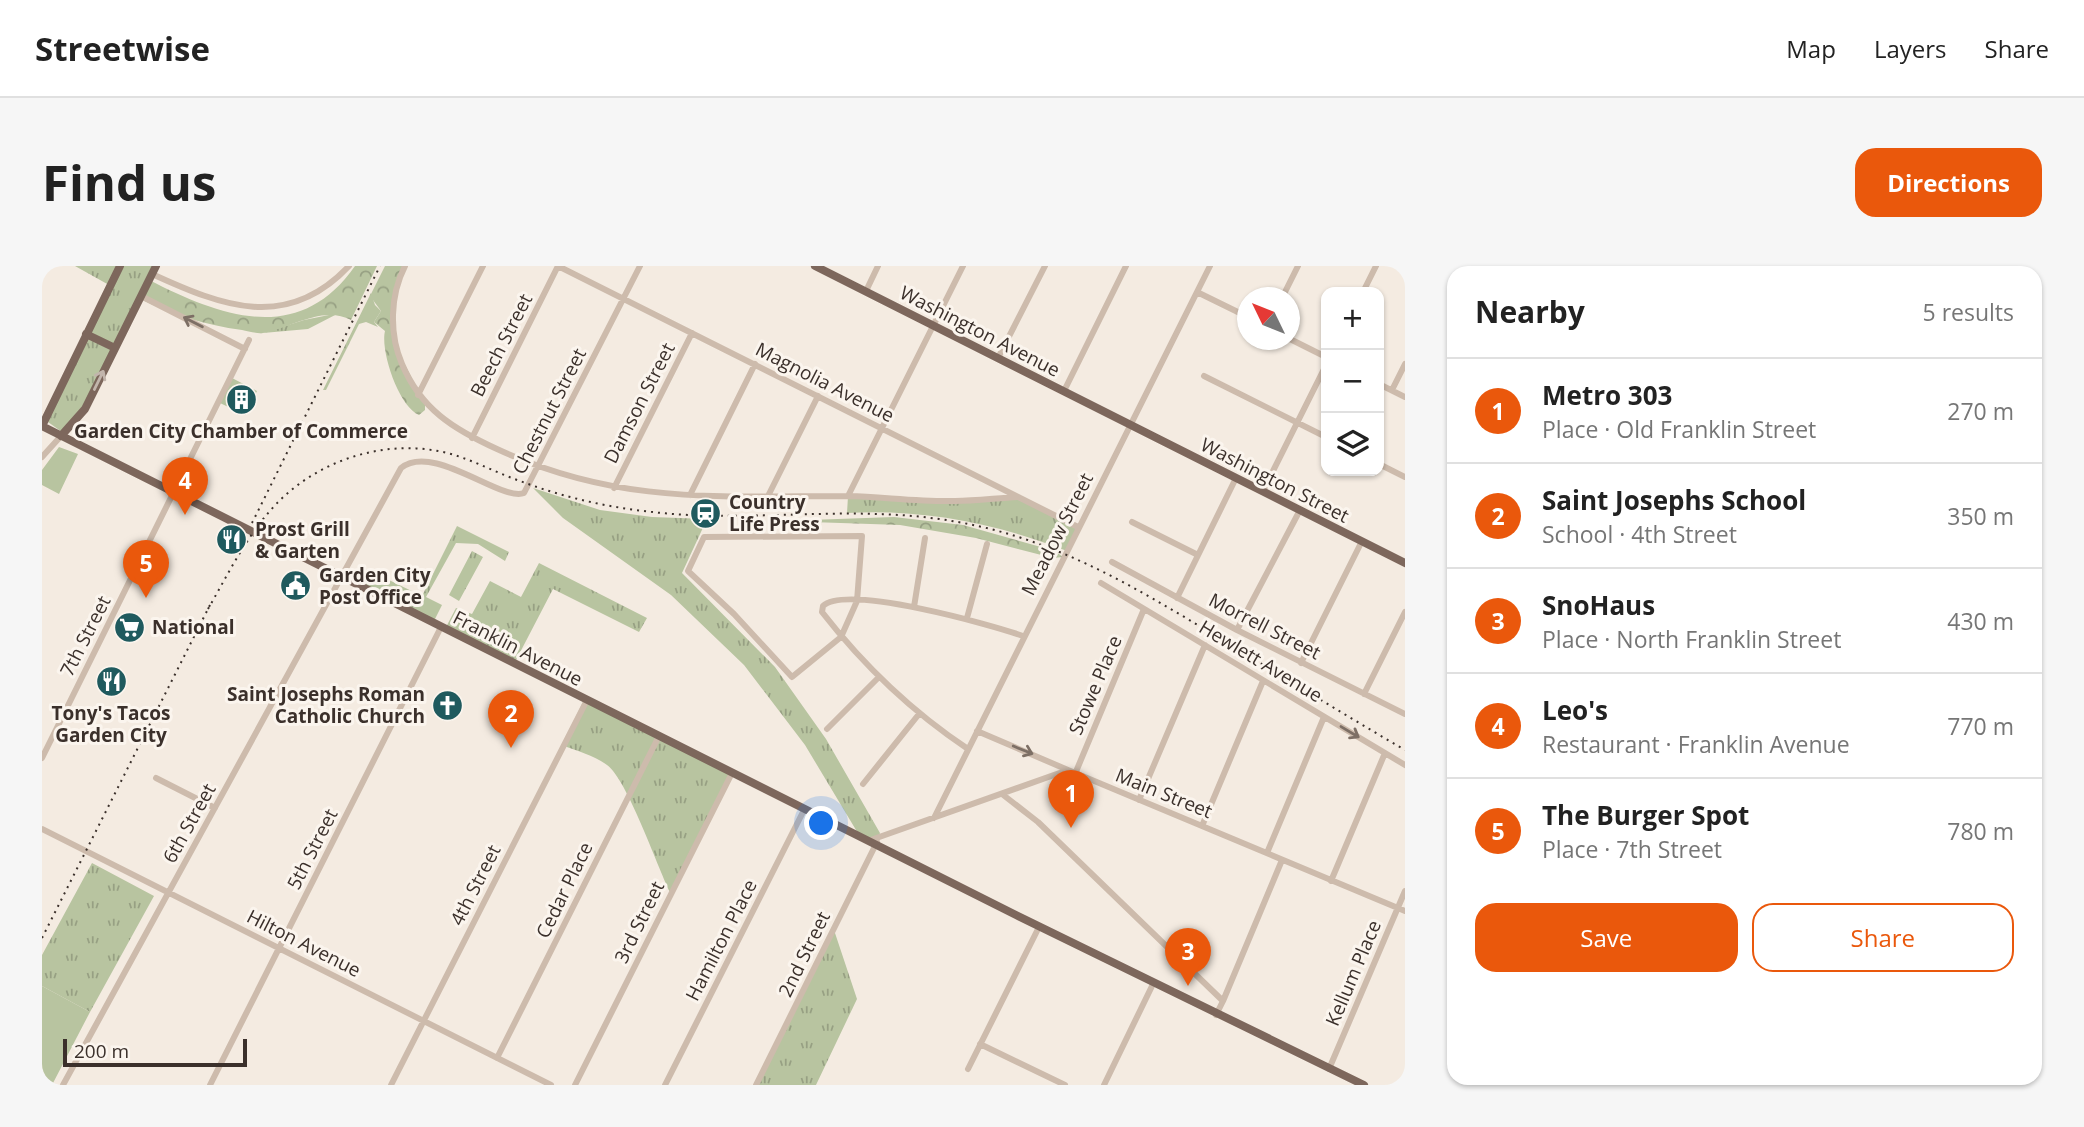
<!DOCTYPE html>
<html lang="en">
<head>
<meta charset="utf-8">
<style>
	:root { --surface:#fff; --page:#f6f6f6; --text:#222; --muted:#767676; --line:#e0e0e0; --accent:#ea580c }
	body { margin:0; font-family:"Open Sans",sans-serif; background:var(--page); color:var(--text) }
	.controls { position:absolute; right:21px; top:21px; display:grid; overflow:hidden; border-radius:14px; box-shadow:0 2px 5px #0004 }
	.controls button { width:63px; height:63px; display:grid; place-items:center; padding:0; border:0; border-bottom:2px solid var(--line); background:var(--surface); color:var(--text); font:35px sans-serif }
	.compass { position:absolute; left:1195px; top:21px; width:63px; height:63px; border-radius:50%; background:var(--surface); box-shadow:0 2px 5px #0004; rotate:313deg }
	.scale { position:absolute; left:21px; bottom:18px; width:184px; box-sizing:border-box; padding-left:7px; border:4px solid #3b302b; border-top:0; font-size:19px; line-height:24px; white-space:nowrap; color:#3b302b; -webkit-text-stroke:5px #fbf5ee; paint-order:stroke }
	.you { position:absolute; left:780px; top:558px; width:24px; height:24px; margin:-18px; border:5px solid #fff; border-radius:50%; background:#1a73e8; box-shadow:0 0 0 10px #1a73e833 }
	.badge { display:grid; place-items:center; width:46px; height:46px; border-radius:50%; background:var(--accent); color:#fff; font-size:23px; font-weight:700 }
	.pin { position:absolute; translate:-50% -58px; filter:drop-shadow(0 2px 4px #0008) }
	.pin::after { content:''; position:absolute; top:37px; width:24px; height:21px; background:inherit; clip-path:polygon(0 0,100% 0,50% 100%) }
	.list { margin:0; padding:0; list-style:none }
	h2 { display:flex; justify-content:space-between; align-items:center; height:91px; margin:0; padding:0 28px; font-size:30px }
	h2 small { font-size:23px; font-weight:400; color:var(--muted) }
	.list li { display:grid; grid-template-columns:46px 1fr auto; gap:21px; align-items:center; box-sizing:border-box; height:105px; padding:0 28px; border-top:2px solid var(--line) }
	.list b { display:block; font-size:26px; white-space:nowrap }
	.list p { margin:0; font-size:23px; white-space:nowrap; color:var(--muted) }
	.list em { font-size:23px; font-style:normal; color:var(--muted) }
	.actions { display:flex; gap:14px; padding:21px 28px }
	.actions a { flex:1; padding:16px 0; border:2px solid var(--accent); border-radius:21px; text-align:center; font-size:24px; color:var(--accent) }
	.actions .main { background:var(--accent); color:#fff }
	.icon { flex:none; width:38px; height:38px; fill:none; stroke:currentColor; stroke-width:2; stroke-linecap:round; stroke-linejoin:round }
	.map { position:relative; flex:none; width:1363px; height:819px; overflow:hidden; border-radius:21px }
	header { display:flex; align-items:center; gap:42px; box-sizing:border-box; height:98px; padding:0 35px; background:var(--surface); border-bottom:2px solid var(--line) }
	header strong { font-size:33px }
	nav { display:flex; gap:38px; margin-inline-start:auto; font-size:24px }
	.intro { display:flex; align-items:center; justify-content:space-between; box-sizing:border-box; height:168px; padding:0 42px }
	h1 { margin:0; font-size:49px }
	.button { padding:18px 32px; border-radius:21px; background:var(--accent); color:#fff; font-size:24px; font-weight:700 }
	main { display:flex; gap:42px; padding:0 42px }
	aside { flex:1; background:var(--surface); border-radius:21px; box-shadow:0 2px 5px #0004 }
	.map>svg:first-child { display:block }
</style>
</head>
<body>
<header>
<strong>Streetwise</strong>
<nav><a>Map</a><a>Layers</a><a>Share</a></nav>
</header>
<div class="intro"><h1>Find us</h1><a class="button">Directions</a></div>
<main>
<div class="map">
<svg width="1363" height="819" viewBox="0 0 1363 819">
	<defs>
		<pattern id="grass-tufts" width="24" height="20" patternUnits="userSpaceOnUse" patternTransform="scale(1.75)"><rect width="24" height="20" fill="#b8c4a0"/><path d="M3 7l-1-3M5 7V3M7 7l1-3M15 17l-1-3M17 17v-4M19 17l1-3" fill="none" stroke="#97a083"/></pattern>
		<pattern id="forest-crowns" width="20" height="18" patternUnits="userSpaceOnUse" patternTransform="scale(1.75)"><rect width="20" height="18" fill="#b8c4a0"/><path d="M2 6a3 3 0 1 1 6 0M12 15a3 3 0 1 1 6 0" fill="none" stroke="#97a083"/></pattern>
	</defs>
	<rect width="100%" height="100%" fill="#f4ebe1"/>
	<!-- grass -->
	<path fill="url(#grass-tufts)" d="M 33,0 L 114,0 L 49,130 L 20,166 L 6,156 L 67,19 Z
		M 329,27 L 333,39 L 339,45 L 332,56 L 336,61 L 324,56 L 317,58 L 284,124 L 281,124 Z
		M 297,47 L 266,63 L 221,67 L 262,54 Z
		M 491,222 L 558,244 L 610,251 L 665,253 L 640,307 L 733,401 L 784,473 L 838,567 L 834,578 L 817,569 L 763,479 L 702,399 L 629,329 L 521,252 Z
		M 806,230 L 910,236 L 970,231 L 1036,261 L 1025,285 C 954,257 881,243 805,247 Z
		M 415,260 L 467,286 L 463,295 L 436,278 L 414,277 L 384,331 L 400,339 L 391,357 L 310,316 L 318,300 L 380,330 Z
		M 430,285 L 441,291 L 417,335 L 407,329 Z
		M 497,297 L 605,352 L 597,366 L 511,323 L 472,398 L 403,363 L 414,342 L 430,348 L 448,315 L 479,331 Z
		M 543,432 L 690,506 L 628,626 C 615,600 585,513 565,499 C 553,490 535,485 520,479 Z
		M 50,597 L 112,630 L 48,746 L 0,720 L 0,689 Z
		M 792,664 L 815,733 L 774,819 L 714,819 Z"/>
	<!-- forest -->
	<path fill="url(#forest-crowns)" d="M 313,0 L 335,0 L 309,54 C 281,39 249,62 221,67 C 215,68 206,65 200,64 C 163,59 132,49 98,33 L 107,14 C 180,51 257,80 313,0 Z
		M 343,0 L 362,0 L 353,32 L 354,81 L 383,138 L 383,144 L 377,149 C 357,141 338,85 343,65 L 332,56 L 339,45 L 328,30 Z
		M 852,251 L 921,259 L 1013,285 L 1021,291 L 1011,292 L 934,272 L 858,259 L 739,255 Z"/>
	<!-- park -->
	<path fill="#b8c4a0" d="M 190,112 L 215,125 L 203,149 L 178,137 Z
		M 17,181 L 36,188 L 17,228 L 0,219 L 0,204 Z
		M 0,720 L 48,746 L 10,819 L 0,819 Z"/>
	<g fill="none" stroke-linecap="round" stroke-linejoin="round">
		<!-- minor -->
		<path stroke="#cdbbac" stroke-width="6" d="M 363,0 C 348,29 347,68 360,98 C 379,143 411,163 455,183 C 576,239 677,230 807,230 C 842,231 878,236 913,235 C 934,235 955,232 976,231
			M 516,0 L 1036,261
			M 110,8 C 180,40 245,66 307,0
			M 824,25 L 836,0
			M 1155,26 L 1206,51
			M 1321,26 L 1334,0
			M 99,30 L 203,83
			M 1240,32 L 1256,0
			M 1248,73 L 1284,91
			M 956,92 L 1003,0
			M 1162,110 L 1284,171
			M 1337,118 L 1363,131
			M 1350,124 L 1363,98
			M 1022,125 L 1084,0
			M 376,129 L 441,0
			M 430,172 L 516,0
			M 0,191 L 19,170
			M 1337,198 L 1363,211
			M 572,222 L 650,67
			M 1221,225 L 1284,99
			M 648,229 L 713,98
			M 726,230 L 776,130
			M 806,230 L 921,0
			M 1090,256 L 1156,289
			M 820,270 L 815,335 L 799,371 L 750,411 L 692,348 L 646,305 L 662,271 Z
			M 1070,296 L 1195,364 L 1363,448
			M 1059,317 L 1363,499
			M 1135,332 L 1194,212
			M 872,341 L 883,272
			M 925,352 L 945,278
			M 1195,364 L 1258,244
			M 1259,397 L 1320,275
			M 1322,428 L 1363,346
			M 785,463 L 837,411
			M 935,465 L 1026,504
			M 926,483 C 869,445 822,400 780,346 L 781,340 C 805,318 950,359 981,370
			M 0,492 L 207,74
			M 1033,508 L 1102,343
			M 114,512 L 173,542
			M 821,518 L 877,448
			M 960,528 L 996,556 L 1181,735 L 1174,749
			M 1097,534 L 1163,379
			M 892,552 L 1168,0
			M 1160,560 L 1221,415
			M 0,563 L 509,819
			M 826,575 L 1026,504 L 1363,645
			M 1225,587 L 1282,451
			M 1289,615 L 1343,487
			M 1181,735 L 1240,594
			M 938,778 L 1023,819
			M 455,792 L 617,470
			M 926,803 L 997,661
			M 1287,803 L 1363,625
			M 21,819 L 359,202 C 391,176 459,236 482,227 L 598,0
			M 168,819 L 399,361
			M 349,819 L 545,434
			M 533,819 L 690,507
			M 623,819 L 762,544
			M 714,819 L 835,576
			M 1062,819 L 1111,718"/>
		<!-- major -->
		<path stroke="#7d675c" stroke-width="8" d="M 773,0 L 1363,297
			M 44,68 L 73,82
			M 0,160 L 974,649 L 1322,819
			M 0,160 L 78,0
			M 19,170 L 43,143 L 114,0"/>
		<!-- rail -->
		<path stroke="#3b302b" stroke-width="2" stroke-dasharray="2 5" stroke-linecap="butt" d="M 210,257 L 338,0
			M 166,343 C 185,310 202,275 227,246 C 270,195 344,170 409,188 C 433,195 455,207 478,215 C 518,230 559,240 602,245 C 700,258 799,239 897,253 C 1006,268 1086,317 1179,373 C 1240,410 1301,448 1363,484
			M 0,672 L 170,335"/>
	</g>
	<!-- one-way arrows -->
	<defs><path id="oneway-shaft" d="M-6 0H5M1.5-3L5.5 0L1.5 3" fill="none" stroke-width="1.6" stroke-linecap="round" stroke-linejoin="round" transform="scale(1.75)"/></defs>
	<g stroke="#7d6f65">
		<use href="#oneway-shaft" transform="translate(151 56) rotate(-153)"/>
		<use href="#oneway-shaft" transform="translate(1308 466) rotate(31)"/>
		<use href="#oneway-shaft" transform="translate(981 484) rotate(22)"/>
	</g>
	<use stroke="#c2b5ac" href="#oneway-shaft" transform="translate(57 114) rotate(-64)"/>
	<!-- icons -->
	<defs>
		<symbol id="building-disc" viewBox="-11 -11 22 22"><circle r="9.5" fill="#1f5a5e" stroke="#fbf5ee"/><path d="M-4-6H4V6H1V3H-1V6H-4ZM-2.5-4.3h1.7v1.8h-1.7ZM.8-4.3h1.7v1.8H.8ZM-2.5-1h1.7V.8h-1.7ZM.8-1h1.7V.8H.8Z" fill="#fff"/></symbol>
		<symbol id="station-disc" viewBox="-11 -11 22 22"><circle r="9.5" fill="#1f5a5e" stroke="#fbf5ee"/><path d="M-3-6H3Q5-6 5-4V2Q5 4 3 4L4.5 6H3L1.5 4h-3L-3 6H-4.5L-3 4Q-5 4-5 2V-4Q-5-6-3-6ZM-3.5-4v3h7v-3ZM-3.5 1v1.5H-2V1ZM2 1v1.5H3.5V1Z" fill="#fff"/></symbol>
		<symbol id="restaurant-disc" viewBox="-11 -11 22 22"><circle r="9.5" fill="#1f5a5e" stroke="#fbf5ee"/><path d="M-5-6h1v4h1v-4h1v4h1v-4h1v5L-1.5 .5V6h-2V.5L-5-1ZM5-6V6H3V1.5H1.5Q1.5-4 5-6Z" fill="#fff"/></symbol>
		<symbol id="civic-disc" viewBox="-11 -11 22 22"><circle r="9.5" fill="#1f5a5e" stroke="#fbf5ee"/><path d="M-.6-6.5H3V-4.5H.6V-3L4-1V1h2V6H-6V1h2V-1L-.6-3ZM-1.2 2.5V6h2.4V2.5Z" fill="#fff"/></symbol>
		<symbol id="supermarket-disc" viewBox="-11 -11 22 22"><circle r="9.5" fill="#1f5a5e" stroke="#fbf5ee"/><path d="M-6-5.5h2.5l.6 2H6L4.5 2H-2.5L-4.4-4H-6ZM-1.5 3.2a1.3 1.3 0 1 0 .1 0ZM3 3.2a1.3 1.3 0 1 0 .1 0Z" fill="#fff"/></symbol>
		<symbol id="church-disc" viewBox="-11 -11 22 22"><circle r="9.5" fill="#1f5a5e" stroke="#fbf5ee"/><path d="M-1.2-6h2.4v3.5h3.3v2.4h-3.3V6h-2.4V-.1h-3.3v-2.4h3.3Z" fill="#fff"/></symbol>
	</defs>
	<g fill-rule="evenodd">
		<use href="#building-disc" x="182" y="116" width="35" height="35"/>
		<use href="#station-disc" x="646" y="230" width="35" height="35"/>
		<use href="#restaurant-disc" x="172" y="256" width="35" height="35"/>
		<use href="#civic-disc" x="236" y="302" width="35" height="35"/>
		<use href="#supermarket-disc" x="70" y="344" width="35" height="35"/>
		<use href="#restaurant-disc" x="52" y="398" width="35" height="35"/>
		<use href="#church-disc" x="388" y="422" width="35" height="35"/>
	</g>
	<g text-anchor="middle" stroke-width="6" stroke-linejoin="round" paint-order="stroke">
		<!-- street labels -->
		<g font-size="19" fill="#3b302b" stroke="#fbf5ee">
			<text transform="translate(938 65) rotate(27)" y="7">Washington Avenue</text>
			<text transform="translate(459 79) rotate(-63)" y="7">Beech Street</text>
			<text transform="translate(783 116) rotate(27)" y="7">Magnolia Avenue</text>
			<text transform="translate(597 137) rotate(-63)" y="7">Damson Street</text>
			<text transform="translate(507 145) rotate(-63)" y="7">Chestnut Street</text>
			<text transform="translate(1233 214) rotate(27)" y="7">Washington Street</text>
			<text transform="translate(1015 268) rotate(-63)" y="7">Meadow Street</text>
			<text transform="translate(1223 360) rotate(27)" y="7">Morrell Street</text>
			<text transform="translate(43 370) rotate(-63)" y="7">7th Street</text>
			<text transform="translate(476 382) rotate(27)" y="7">Franklin Avenue</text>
			<text transform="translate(1219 395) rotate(31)" y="7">Hewlett Avenue</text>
			<text transform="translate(1053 419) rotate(-67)" y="7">Stowe Place</text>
			<text transform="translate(1122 527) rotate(22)" y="7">Main Street</text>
			<text transform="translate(147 557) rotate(-61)" y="7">6th Street</text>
			<text transform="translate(270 583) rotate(-63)" y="7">5th Street</text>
			<text transform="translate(433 619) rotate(-63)" y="7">4th Street</text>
			<text transform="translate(522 624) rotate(-64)" y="7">Cedar Place</text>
			<text transform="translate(597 656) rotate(-64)" y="7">3rd Street</text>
			<text transform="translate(679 674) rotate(-63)" y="7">Hamilton Place</text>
			<text transform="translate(262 677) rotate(27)" y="7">Hilton Avenue</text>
			<text transform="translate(762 688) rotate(-64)" y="7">2nd Street</text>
			<text transform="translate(1311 707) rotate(-67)" y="7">Kellum Place</text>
		</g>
		<!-- poi labels -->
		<g font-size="19" font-weight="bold" fill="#3b302b" stroke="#fbf5ee" text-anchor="start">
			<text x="199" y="172" text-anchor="middle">Garden City Chamber of Commerce</text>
			<text x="687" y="243">Country<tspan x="687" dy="22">Life Press</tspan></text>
			<text x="213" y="270">Prost Grill<tspan x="213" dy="22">&amp; Garten</tspan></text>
			<text x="277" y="316">Garden City<tspan x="277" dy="22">Post Office</tspan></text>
			<text x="110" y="368">National</text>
			<text x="383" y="435" text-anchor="end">Saint Josephs Roman<tspan x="383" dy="22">Catholic Church</tspan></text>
			<text x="69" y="454" text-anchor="middle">Tony's Tacos<tspan x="69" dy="22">Garden City</tspan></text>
		</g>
	</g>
</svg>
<div class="controls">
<button>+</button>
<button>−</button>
<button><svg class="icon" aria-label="layers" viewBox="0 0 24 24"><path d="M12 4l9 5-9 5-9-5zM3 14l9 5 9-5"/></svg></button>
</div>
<svg class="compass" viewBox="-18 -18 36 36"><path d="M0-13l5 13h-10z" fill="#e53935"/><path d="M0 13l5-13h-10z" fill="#767676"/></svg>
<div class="scale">200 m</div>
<div class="you"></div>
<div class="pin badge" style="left:1029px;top:562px">1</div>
<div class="pin badge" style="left:469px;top:482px">2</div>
<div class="pin badge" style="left:1146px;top:720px">3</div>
<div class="pin badge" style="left:143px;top:249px">4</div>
<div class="pin badge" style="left:104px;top:332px">5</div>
</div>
<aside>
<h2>Nearby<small>5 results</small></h2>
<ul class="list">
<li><span class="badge">1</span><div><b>Metro 303</b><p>Place · Old Franklin Street</p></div><em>270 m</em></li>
<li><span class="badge">2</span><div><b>Saint Josephs School</b><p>School · 4th Street</p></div><em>350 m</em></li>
<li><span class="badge">3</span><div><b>SnoHaus</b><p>Place · North Franklin Street</p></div><em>430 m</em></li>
<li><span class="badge">4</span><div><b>Leo's</b><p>Restaurant · Franklin Avenue</p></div><em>770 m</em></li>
<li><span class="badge">5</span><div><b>The Burger Spot</b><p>Place · 7th Street</p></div><em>780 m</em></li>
</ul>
<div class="actions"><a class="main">Save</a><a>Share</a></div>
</aside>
</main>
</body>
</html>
